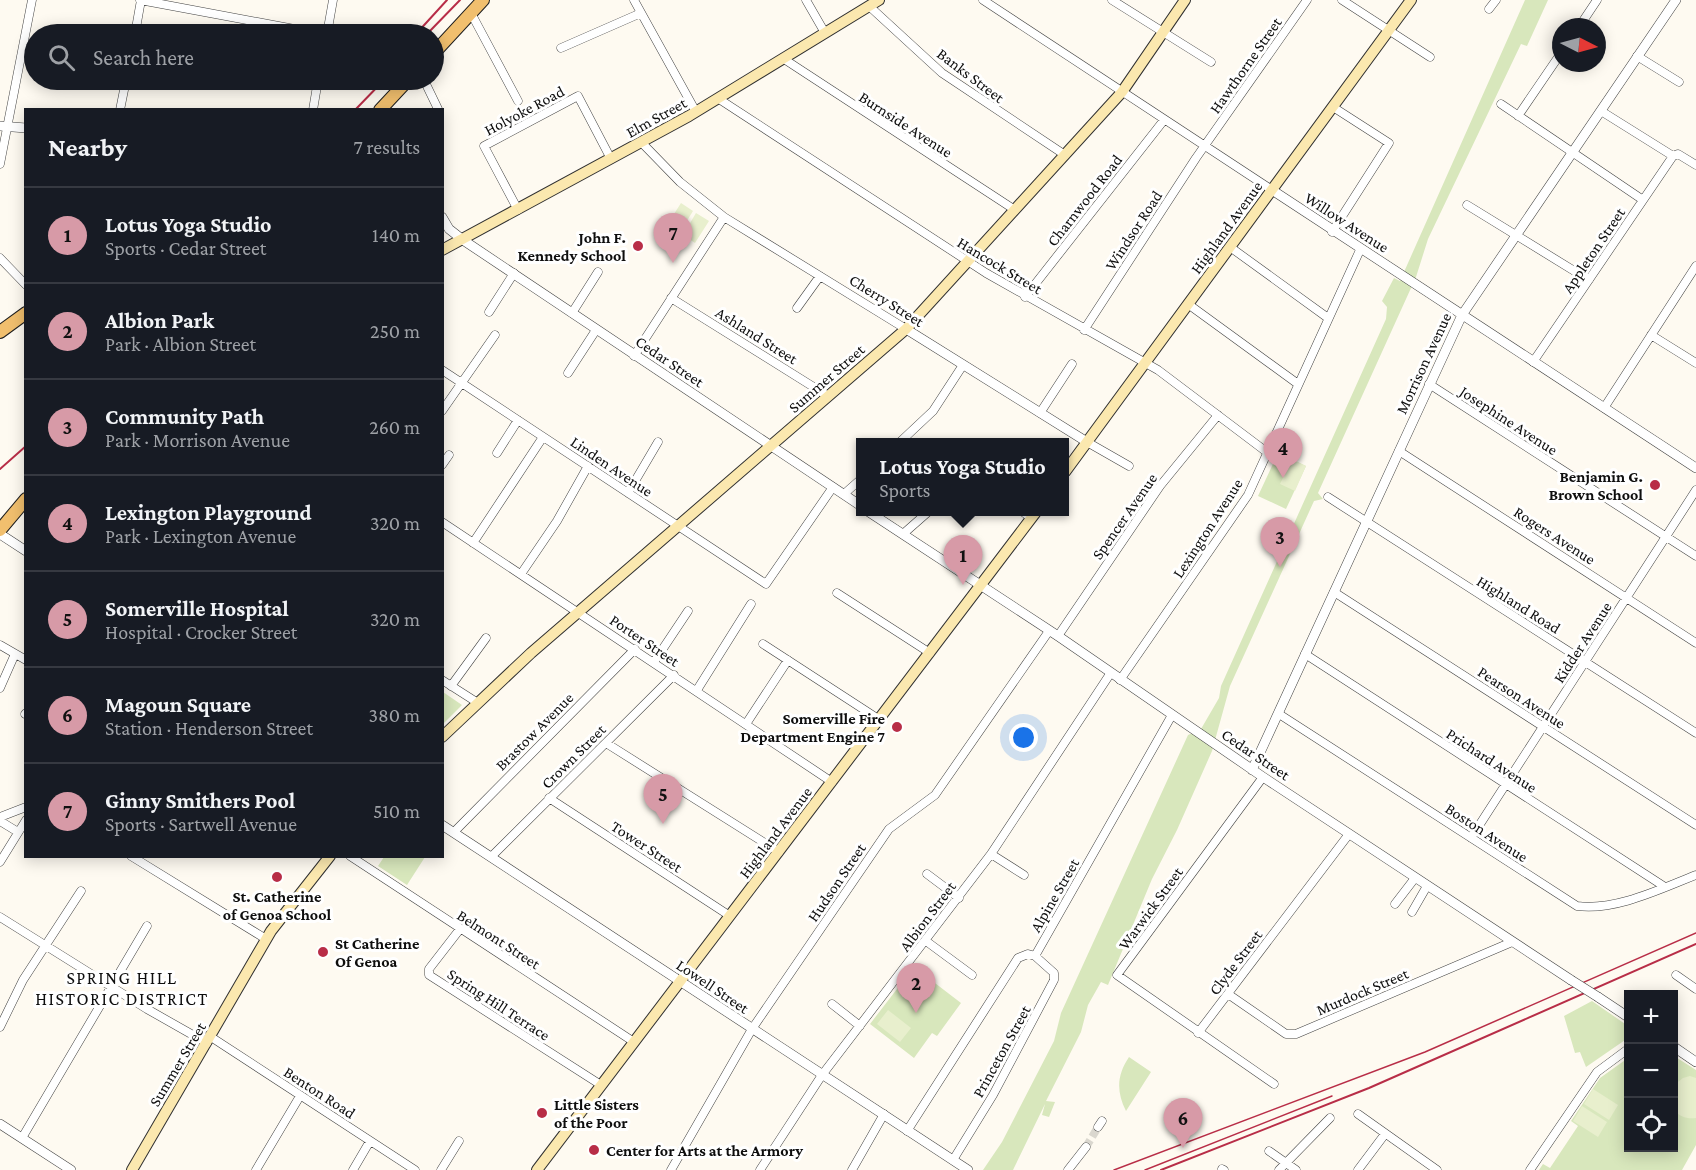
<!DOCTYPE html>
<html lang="en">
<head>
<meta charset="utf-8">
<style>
	:root { --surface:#171b24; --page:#20242c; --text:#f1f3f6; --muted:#9ea1a6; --line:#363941; --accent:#d79aa7 }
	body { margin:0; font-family:"Crimson Pro",serif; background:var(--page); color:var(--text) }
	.controls { position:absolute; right:18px; bottom:18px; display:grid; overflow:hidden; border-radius:0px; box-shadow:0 3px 15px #0003 }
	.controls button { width:54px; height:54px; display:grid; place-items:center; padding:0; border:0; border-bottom:2px solid var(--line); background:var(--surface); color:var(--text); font:30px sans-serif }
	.compass { position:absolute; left:1552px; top:18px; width:54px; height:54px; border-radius:50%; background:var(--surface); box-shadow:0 3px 15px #0003; rotate:96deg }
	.you { position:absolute; left:1024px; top:738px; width:21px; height:21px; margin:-15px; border:4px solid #fff; border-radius:50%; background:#1a73e8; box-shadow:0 0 0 9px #1a73e833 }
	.badge { display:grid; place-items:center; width:39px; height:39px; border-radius:50%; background:var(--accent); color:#111; font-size:20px; font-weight:700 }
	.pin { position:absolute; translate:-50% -50px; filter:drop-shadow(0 2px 3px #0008) }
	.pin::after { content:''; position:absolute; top:32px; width:21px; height:18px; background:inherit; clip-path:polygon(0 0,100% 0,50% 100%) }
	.popup { position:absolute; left:856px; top:438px; width:213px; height:78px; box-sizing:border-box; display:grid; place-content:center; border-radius:0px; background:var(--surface); filter:drop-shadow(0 2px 4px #0005); font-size:20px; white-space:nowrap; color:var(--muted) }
	.popup b { font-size:22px; color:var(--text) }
	.popup::after { content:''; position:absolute; left:50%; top:100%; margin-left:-12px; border:12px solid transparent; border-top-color:var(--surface) }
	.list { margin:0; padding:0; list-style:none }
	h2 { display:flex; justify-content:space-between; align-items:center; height:78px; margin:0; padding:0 24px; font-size:26px }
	h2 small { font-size:20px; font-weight:400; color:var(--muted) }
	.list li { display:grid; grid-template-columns:39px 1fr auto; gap:18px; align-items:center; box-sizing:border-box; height:96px; padding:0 24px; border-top:2px solid var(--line) }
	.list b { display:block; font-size:22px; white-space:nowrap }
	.list p { margin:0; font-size:20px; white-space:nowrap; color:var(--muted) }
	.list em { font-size:20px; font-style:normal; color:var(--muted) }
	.icon { flex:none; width:33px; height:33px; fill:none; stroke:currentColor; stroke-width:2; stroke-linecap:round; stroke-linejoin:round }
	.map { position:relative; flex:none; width:1696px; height:1170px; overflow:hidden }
	.search { position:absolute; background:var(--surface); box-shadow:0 3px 15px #0003; left:24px; top:24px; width:420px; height:66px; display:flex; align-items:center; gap:15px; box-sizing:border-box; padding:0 21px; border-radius:33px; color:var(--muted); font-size:22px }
	.panel { position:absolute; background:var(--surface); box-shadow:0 3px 15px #0003; left:24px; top:108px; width:420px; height:750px; border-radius:0px }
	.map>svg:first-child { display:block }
</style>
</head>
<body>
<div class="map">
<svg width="1696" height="1170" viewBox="0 0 1696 1170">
	<rect width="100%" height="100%" fill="#fefaf1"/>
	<!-- green -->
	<path fill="#d8e7bc" d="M 1525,0 L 1548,0 L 1527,46 L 1521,44 L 1428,239 L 1416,277 L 1318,493 L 1323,499 L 1314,501 L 1230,686 L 1212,751 L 1177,830 L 1152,879 L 1108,985 L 1101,982 L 1088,1005 L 1081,1032 L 1046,1101 L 1055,1102 L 1049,1117 L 1042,1115 L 1045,1104 L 1013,1170 L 983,1170 L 1002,1142 L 1054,1041 L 1061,1013 L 1188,735 L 1201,729 L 1219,698 L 1221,686 L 1386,319 L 1387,307 L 1382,301 L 1394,278 L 1400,281 Z
		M 1278,453 L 1306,466 L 1286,509 L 1258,496 Z
		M 443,692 L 462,705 L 443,724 Z
		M 384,857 L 384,856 L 425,857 L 407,885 L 378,866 Z
		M 914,967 L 961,1003 L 937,1036 L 932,1033 L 914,1058 L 870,1024 Z
		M 1592,1001 L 1628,1026 L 1628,1038 L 1586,1067 L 1580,1052 L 1575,1053 L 1564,1016 Z
		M 1674,1056 L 1696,1070 L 1696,1145 L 1682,1170 L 1539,1170 L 1543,1164 L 1550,1168 L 1578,1126 L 1571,1121 L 1600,1078 L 1628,1058 L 1628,1148 L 1674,1148 Z
		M 1129,1057 L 1151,1072 L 1126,1111 C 1116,1091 1117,1075 1129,1057 Z"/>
	<!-- pitch -->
	<path fill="#e8efcd" d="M 681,203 L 693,211 L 680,232 L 667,225 Z
		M 696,213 L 709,221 L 695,243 L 683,235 Z
		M 1292,459 L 1306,466 L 1295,491 L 1280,484 Z
		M 888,1010 L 911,1028 L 900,1042 L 877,1024 Z
		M 1690,1076 L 1696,1078 L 1696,1118 C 1687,1119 1680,1117 1674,1110 L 1674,1085 L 1683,1078 Z
		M 1593,1089 L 1618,1105 L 1609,1120 L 1584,1104 Z
		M 1582,1106 L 1607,1122 L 1598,1137 L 1573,1121 Z"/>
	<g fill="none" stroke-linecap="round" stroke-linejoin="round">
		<!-- minor-tunnel -->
		<path stroke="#dad7cf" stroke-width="8" stroke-dasharray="8 4" stroke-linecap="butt" d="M 1086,1147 L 1098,1127"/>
		<defs>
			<path id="minor" d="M 140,0 L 321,34
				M 634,0 L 696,112
				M 806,0 L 825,33
				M 983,0 L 1272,190
				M 1112,0 L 1211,62
				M 1342,0 L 1430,57
				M 869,6 L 942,73 L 1065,155
				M 1489,9 L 1496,0
				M 471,13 L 518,101
				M 1579,27 L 1597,0
				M 135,34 L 141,0
				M 327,34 L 333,0
				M 561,48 L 641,13
				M 1637,56 L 1679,82
				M 784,59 L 1015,210
				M 424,80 L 438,109
				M 719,99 L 986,273 L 1158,370 L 1268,453
				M 1501,104 L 1643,200
				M 120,110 L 126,80
				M 313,110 L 318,80
				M 1601,111 L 1673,156
				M 1518,116 L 1561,53
				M 642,143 L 680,182 L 724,217 L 906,329
				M 0,164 L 32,0
				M 1467,205 L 1589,280
				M 518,210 L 484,146 L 578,96 L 611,159
				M 1332,232 L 1389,143 L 1333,107
				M 1230,247 L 1328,318
				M 0,258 L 26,285
				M 1025,297 L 1164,120
				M 671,298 L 828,396
				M 1188,304 L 1298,384
				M 797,308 L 820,276
				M 489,312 L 514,273
				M 572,313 L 598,272
				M 1084,330 L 1196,158 L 1307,0
				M 1651,335 L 1696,363
				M 634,356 L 724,217
				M 1533,362 L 1673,156 L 1678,154 L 1696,165
				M 442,370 L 766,584 L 833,487
				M 568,373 L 596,330
				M 1429,384 L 1696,556
				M 1604,408 L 1696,266
				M 442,411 L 495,335
				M 1040,413 L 1072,364
				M 900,442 L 933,411 L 963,365
				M 1087,442 L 1129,466
				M 1399,451 L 1696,643
				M 497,453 L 518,420
				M 442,465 L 449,455
				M 628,493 L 658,442
				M 844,494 L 861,479
				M 1328,497 L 1696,733
				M 1023,512 L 1031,518
				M 442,522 L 832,782
				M 903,534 L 928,512
				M 473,543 L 543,437
				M 521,574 L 557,521 L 588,466
				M 1334,592 L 1696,825
				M 837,593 L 930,653
				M 1058,636 L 1160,486 L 1218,415
				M 763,644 L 880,720
				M 0,645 L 26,660
				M 1305,654 L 1665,887
				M 654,662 L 688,611
				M 442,680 L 478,703
				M 1120,680 L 1248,495 L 1360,250
				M 451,686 L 486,638
				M 0,688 L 15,654
				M 697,690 L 751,604
				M 25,714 L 26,713
				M 1279,714 L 1577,906 C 1616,911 1660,889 1696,875
				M 746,724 L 788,660
				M 606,743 L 779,852
				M 1263,777 L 1117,975 L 1274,1084
				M 549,798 L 730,916
				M 0,817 L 26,807
				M 0,821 L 18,832
				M 454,832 L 635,649
				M 1471,838 L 1696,490
				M 991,854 L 1024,875
				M 131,856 L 266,939
				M 350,856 L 634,1042
				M 491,857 L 674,675
				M 0,862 L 26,820
				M 927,874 L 959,898
				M 1395,904 L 1415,878
				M 1412,912 L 1427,886
				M 0,917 L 147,1009 L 207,1043
				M 460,929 L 429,969 L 429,975 L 601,1085
				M 926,941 L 972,975
				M 1035,956 L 1172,715
				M 1676,975 L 1696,989
				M 1228,994 L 1286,1034 L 1296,1034 L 1512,942
				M 832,1004 L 860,1026
				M 0,1027 L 23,980 L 81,891
				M 1198,1033 L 1349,834
				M 211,1037 L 415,1170
				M 1358,1114 L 1437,1170
				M 1098,1127 L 1102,1121
				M 907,1131 L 1018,958 L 1028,954 L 1035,956 L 1054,973 L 1054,980 L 993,1095 L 953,1160
				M 22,1138 L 147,926
				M 1269,1151 L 1296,1170
				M 1222,1169 L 1224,1170
				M 256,1170 L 300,1096
				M 353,1170 L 370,1141
				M 441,1170 L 459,1141
				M 671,1170 L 752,1029 L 889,829 L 935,795 L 1049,631
				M 760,1170 L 822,1075 L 991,854 L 1110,674
				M 852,1170 L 884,1114
				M 1068,1170 L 1086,1147
				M 1279,1170 L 1330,1118
				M 1358,1170 L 1385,1134
				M 1530,1170 L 1597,1072 L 1628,1049"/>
			<path id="tertiary" d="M 0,126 L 26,128
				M 1272,190 L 1696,468
				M 442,217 L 449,229 L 463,240 L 861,506
				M 906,329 L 1087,442
				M 869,512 L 1058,636 L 1263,777 L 1571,980
				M 0,534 L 26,551
				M 1252,770 L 1462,315 L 1676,0
				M 442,825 L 968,1170
				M 1598,997 L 1628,1017
				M 1674,1047 L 1696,1062
				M 0,1124 L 71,1170"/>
			<path id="secondary" d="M 442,250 L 689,116 L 879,0
				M 1065,472 L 1411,0
				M 442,737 L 531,653 L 906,329 L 1122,92 L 1185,0
				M 132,1170 L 271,931 L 330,856
				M 537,1170 L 1036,512"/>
			<path id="primary" d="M 434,53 L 483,0
				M 380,110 L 408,80
				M 0,332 L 26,313
				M 0,530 L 26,499"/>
		</defs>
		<!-- minor casing -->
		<use href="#minor" stroke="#414141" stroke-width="9"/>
		<!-- tertiary casing -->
		<use href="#tertiary" stroke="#414141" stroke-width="10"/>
		<!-- secondary casing -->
		<use href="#secondary" stroke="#303030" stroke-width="12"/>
		<!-- primary casing -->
		<use href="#primary" stroke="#1f1f1f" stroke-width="14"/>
		<!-- minor -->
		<use href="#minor" stroke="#fff" stroke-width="8"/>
		<!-- tertiary -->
		<use href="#tertiary" stroke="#fff" stroke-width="9"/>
		<!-- secondary -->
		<use href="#secondary" stroke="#fbe8af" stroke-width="10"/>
		<!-- primary -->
		<use href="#primary" stroke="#f1bf6e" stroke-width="12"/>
		<!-- tram -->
		<path stroke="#b82d47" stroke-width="1.5" d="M 1114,1170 L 1425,1052 L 1696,933
			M 1145,1170 L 1332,1096"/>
		<!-- rail -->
		<path stroke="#b82d47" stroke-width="2" d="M 416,34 L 447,0
			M 427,34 L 460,0
			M 355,110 L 384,80
			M 0,469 L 26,446
			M 1161,1170 L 1369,1088 L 1696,944"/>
		<defs>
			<path id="tertiary-bridge" d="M 1571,980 L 1598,997"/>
		</defs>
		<!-- tertiary-bridge casing -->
		<use href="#tertiary-bridge" stroke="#414141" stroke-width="10" stroke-linecap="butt"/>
		<!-- tertiary-bridge -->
		<use href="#tertiary-bridge" stroke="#fff" stroke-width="9"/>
	</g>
	<!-- markers -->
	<g fill="#b82d47" stroke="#fff" stroke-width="2">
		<circle cx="638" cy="246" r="6"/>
		<circle cx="1655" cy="485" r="6"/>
		<circle cx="897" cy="727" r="6"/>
		<circle cx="277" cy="877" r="6"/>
		<circle cx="323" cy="952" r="6"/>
		<circle cx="542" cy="1113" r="6"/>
		<circle cx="594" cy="1150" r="6"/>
	</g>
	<g text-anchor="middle" stroke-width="6" stroke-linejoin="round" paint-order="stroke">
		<!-- street labels -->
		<g font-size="16" fill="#0e0e0e" stroke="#fff">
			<text transform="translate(1245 65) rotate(-55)" y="6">Hawthorne Street</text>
			<text transform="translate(971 75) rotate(37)" y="6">Banks Street</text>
			<text transform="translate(524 110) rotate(-28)" y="6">Holyoke Road</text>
			<text transform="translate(656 117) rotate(-29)" y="6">Elm Street</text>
			<text transform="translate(906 124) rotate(33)" y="6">Burnside Avenue</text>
			<text transform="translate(1084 200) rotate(-52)" y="6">Charnwood Road</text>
			<text transform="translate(1347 222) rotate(33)" y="6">Willow Avenue</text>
			<text transform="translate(1226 227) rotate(-54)" y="6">Highland Avenue</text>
			<text transform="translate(1133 230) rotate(-57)" y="6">Windsor Road</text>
			<text transform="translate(1593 250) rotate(-56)" y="6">Appleton Street</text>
			<text transform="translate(1000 265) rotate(31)" y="6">Hancock Street</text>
			<text transform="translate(887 300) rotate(32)" y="6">Cherry Street</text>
			<text transform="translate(757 335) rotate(32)" y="6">Ashland Street</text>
			<text transform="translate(670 361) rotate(34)" y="6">Cedar Street</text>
			<text transform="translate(1423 363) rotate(-65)" y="6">Morrison Avenue</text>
			<text transform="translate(826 378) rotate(-41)" y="6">Summer Street</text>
			<text transform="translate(1509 420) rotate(33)" y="6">Josephine Avenue</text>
			<text transform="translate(612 466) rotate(34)" y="6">Linden Avenue</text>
			<text transform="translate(1124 516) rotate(-55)" y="6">Spencer Avenue</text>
			<text transform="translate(1207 528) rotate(-57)" y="6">Lexington Avenue</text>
			<text transform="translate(1555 535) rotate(33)" y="6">Rogers Avenue</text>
			<text transform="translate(1519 604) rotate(32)" y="6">Highland Road</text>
			<text transform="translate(645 640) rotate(34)" y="6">Porter Street</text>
			<text transform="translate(1582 642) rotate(-57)" y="6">Kidder Avenue</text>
			<text transform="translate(1522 697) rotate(33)" y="6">Pearson Avenue</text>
			<text transform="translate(534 731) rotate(-45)" y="6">Brastow Avenue</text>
			<text transform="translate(1256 754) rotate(34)" y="6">Cedar Street</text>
			<text transform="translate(573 756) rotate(-45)" y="6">Crown Street</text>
			<text transform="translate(1492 760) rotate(33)" y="6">Prichard Avenue</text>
			<text transform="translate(775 832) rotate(-53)" y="6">Highland Avenue</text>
			<text transform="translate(1487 832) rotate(33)" y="6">Boston Avenue</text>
			<text transform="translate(647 846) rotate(33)" y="6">Tower Street</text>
			<text transform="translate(836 882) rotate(-56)" y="6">Hudson Street</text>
			<text transform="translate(1054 895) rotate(-60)" y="6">Alpine Street</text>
			<text transform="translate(1150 908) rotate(-54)" y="6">Warwick Street</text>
			<text transform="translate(927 916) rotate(-53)" y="6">Albion Street</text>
			<text transform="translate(499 939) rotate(33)" y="6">Belmont Street</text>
			<text transform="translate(1235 962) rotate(-53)" y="6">Clyde Street</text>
			<text transform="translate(713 986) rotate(34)" y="6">Lowell Street</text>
			<text transform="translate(1362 991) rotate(-23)" y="6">Murdock Street</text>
			<text transform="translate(499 1004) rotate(33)" y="6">Spring Hill Terrace</text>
			<text transform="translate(1001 1051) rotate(-61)" y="6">Princeton Street</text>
			<text transform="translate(177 1064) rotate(-59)" y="6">Summer Street</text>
			<text transform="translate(320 1092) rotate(33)" y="6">Benton Road</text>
		</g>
		<!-- poi labels -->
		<g font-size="16" font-weight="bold" fill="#0e0e0e" stroke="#fff" text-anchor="end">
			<text x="626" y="243">John F.<tspan x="626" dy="18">Kennedy School</tspan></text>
			<text x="1643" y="482">Benjamin G.<tspan x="1643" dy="18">Brown School</tspan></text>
			<text x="885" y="724">Somerville Fire<tspan x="885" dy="18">Department Engine 7</tspan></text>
			<text x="277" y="902" text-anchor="middle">St. Catherine<tspan x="277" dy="18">of Genoa School</tspan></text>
			<text x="335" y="949" text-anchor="start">St Catherine<tspan x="335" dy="18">Of Genoa</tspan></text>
			<text x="554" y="1110" text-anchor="start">Little Sisters<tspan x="554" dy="18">of the Poor</tspan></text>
			<text x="606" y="1156" text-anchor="start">Center for Arts at the Armory</text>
		</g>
		<!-- neighbourhood labels -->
		<g font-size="18" letter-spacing="1.5" fill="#0e0e0e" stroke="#fff">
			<text x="122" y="984">SPRING HILL<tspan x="122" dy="21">HISTORIC DISTRICT</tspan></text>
		</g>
	</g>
</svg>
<div class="controls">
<button>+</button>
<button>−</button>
<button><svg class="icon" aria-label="locate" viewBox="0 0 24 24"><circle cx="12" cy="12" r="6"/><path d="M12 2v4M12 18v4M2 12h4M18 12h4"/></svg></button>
</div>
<svg class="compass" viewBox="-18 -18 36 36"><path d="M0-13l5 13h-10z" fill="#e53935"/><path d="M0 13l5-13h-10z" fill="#9ea1a6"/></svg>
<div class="you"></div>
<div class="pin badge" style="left:963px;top:585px">1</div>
<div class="popup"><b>Lotus Yoga Studio</b>Sports</div>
<div class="pin badge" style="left:916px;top:1013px">2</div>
<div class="pin badge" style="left:1280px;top:567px">3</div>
<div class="pin badge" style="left:1283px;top:478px">4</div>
<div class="pin badge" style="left:663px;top:824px">5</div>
<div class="pin badge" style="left:1183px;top:1148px">6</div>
<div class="pin badge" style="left:673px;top:263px">7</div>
<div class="search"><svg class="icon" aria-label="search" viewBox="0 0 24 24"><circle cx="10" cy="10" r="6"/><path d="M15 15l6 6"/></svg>Search here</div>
<section class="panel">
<h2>Nearby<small>7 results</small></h2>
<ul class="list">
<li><span class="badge">1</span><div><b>Lotus Yoga Studio</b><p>Sports · Cedar Street</p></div><em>140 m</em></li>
<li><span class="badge">2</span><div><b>Albion Park</b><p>Park · Albion Street</p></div><em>250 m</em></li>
<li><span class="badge">3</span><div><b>Community Path</b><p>Park · Morrison Avenue</p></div><em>260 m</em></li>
<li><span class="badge">4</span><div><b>Lexington Playground</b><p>Park · Lexington Avenue</p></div><em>320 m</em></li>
<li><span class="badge">5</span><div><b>Somerville Hospital</b><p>Hospital · Crocker Street</p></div><em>320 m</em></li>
<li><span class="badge">6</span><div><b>Magoun Square</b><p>Station · Henderson Street</p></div><em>380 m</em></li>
<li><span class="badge">7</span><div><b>Ginny Smithers Pool</b><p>Sports · Sartwell Avenue</p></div><em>510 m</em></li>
</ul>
</section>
</div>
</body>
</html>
